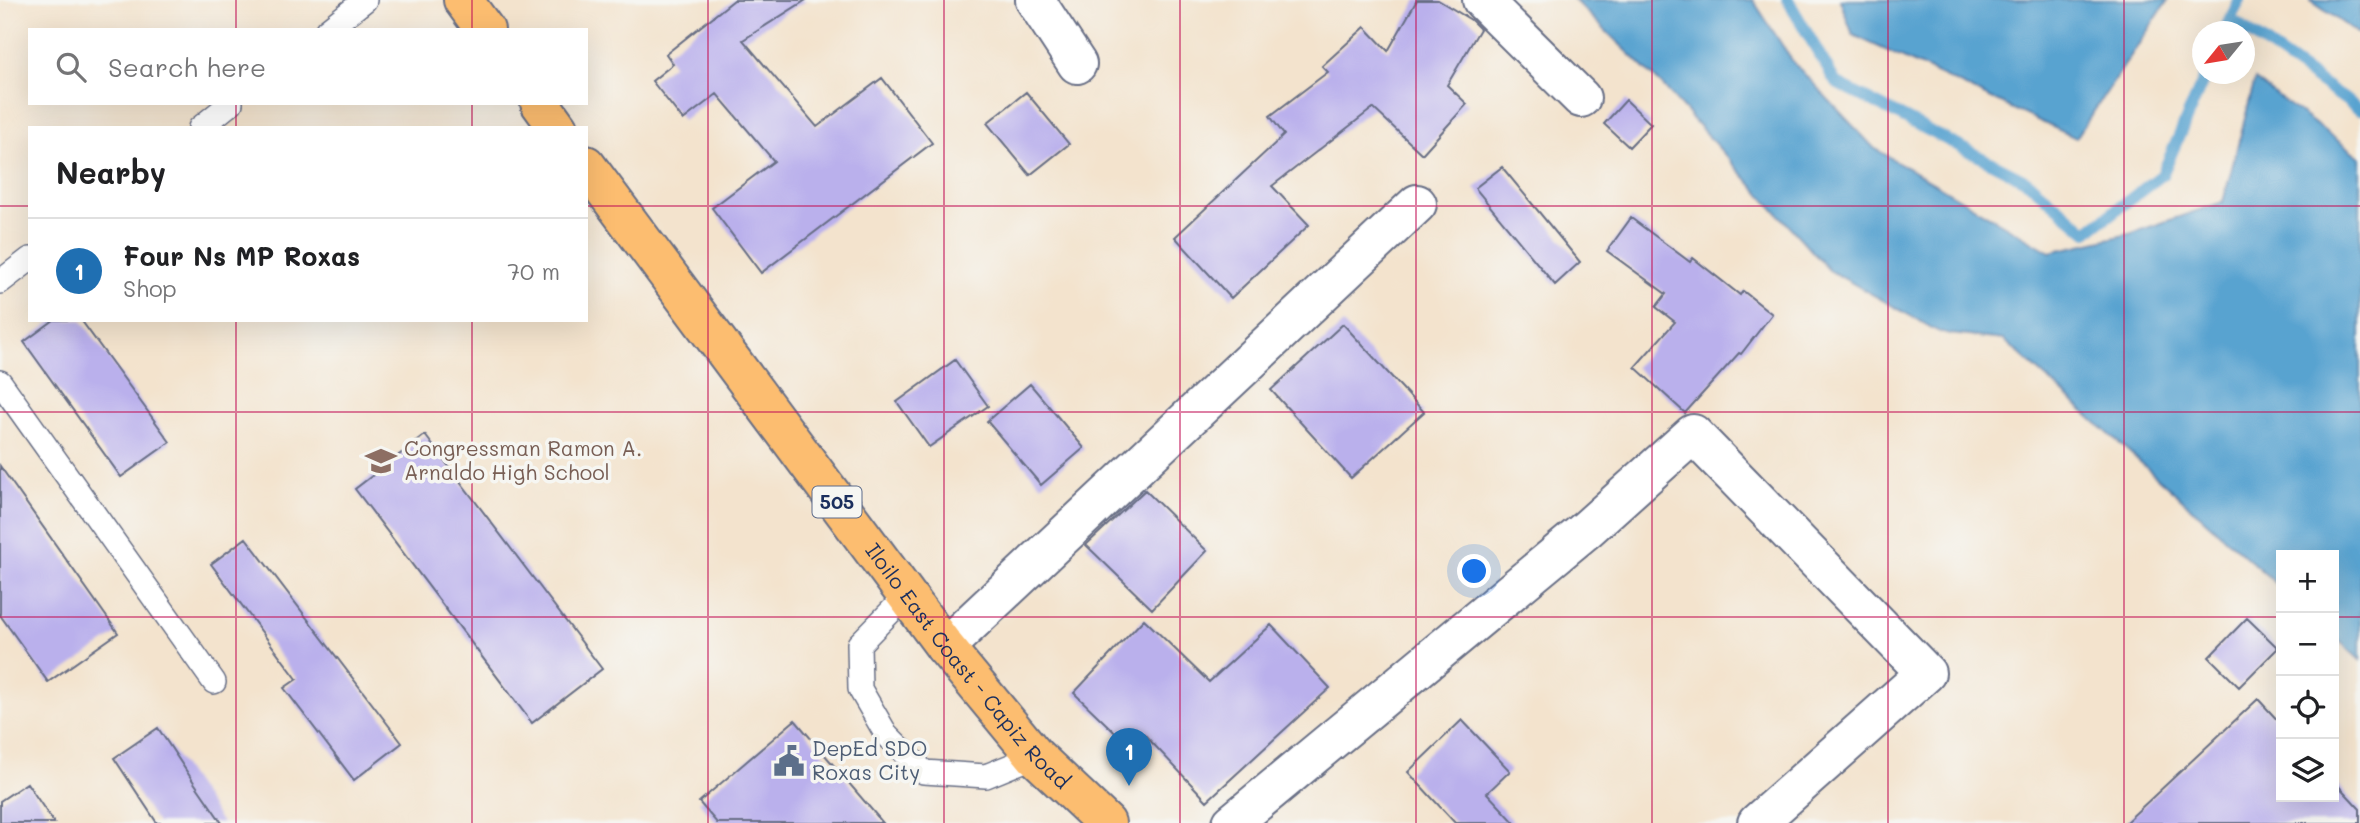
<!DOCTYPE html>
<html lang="en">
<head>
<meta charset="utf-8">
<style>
	:root { --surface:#fff; --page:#f2f2f2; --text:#202124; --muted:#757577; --line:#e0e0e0; --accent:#1f6fb2 }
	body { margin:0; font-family:Mali,sans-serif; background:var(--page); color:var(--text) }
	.controls { position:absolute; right:21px; bottom:21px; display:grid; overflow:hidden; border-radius:0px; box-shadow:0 7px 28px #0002 }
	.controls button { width:63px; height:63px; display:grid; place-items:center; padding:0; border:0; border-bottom:2px solid var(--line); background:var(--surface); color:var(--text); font:35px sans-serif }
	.compass { position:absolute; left:2192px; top:21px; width:63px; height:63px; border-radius:50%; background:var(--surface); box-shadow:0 7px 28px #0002; rotate:240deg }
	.you { position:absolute; left:1475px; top:572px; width:24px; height:24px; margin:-18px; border:5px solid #fff; border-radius:50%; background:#1a73e8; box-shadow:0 0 0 10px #1a73e833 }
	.badge { display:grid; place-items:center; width:46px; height:46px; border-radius:50%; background:var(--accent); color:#fff; font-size:23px; font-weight:700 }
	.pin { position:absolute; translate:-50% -58px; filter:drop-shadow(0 2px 4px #0008) }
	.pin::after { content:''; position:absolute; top:37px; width:24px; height:21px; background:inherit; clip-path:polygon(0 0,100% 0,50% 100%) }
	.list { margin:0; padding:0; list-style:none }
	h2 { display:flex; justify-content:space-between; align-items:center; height:91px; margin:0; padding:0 28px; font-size:30px }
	h2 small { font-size:23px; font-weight:400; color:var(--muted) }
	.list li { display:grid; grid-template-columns:46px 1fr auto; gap:21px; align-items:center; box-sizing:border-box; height:105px; padding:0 28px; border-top:2px solid var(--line) }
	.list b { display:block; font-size:26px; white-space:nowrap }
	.list p { margin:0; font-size:23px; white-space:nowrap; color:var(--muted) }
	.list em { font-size:23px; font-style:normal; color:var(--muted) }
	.icon { flex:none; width:38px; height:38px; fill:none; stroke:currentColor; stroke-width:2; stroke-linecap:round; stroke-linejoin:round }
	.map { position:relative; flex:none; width:2360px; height:823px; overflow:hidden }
	.search { position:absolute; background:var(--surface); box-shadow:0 7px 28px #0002; left:28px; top:28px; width:560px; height:77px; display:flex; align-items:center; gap:18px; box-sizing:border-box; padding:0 24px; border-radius:0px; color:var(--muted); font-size:26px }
	.panel { position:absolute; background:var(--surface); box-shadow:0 7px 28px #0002; left:28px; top:126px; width:560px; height:196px; border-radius:0px }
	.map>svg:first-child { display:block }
</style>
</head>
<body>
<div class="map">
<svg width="2360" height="823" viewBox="0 0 2360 823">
	<rect width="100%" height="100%" fill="#f6f6f2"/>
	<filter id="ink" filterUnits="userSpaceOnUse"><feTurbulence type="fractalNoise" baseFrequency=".0143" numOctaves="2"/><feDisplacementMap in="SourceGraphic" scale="14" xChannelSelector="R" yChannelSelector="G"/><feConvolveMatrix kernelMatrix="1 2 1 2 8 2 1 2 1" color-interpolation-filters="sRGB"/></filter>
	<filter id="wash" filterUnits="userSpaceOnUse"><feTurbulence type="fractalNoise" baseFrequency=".00686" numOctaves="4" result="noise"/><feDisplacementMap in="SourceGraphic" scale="28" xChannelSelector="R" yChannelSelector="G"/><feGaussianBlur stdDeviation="1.57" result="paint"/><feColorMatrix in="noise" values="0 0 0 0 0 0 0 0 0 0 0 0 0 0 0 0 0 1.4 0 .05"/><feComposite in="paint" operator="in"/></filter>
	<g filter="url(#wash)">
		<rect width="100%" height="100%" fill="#f3e3cd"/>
		<!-- water -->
		<path fill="#58a3d0" stroke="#3a6997" stroke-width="2" d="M 1574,0 L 1753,0 L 1793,62 L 1874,148 L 2050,252 L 2129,234 L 2223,202 L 2255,80 L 2360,157 L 2360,660 L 2334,636 L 2334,555 L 2281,555 L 2281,588 L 2004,340 L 1941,333 L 1829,270 L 1663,86 Z
			M 1840,0 L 2168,0 L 2076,138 L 1853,35 Z
			M 2311,0 L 2360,0 L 2360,35 L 2311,1 Z"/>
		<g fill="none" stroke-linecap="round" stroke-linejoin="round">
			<!-- stream -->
			<path stroke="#58a3d0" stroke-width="12" d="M 1788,0 L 1836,83 L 2027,181 L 2087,232 L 2162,175 L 2206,74
				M 2230,19 L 2240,0
				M 2224,32 L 2230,19 L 2360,110"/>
		</g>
		<g id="blocks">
			<!-- building -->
			<path fill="#bab0ec" d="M 734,0 L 806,0 L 743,40 L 817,127 L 882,78 L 932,143 L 761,273 L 712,208 L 774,161 L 717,94 L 683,120 L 652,81 L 673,64 L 666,54 Z
				M 1417,0 L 1438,0 L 1471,20 L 1480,29 L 1447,85 L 1467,104 L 1422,154 L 1373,108 L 1272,186 L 1309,225 L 1231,298 L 1175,237 L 1284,135 L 1270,116 L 1328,72 L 1322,66 L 1365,27 L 1388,51 Z
				M 1026,92 L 1069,144 L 1030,175 L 987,123 Z
				M 1626,100 L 1651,124 L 1629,147 L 1604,124 Z
				M 1502,167 L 1580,262 L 1555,285 L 1475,188 Z
				M 1631,218 L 1690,262 L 1693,258 L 1740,295 L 1743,291 L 1772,314 L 1741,354 L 1739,353 L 1685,413 L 1635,367 L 1675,322 L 1656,307 L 1666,294 L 1607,251 Z
				M 54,320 L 81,320 L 170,442 L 121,477 L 24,342 Z
				M 1343,324 L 1424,412 L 1351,478 L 1271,390 Z
				M 955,360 L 988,406 L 929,447 L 897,402 Z
				M 1030,384 L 1084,448 L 1041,485 L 987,421 Z
				M 425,435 L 602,669 L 532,723 L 355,489 Z
				M 0,466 L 118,633 L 48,682 L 0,615 Z
				M 1145,490 L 1207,551 L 1152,609 L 1086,545 Z
				M 246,538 L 402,743 L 354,780 L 284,688 L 297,679 L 211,564 Z
				M 2247,618 L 2278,648 L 2239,687 L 2209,657 Z
				M 1144,619 L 1209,682 L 1271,625 L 1330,688 L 1207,801 L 1144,734 L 1131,748 L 1074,693 Z
				M 2258,699 L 2281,724 L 2281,797 L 2334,797 L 2334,781 L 2360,809 L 2360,823 L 2125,823 Z
				M 795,720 L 883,823 L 717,823 L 699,802 Z
				M 1462,720 L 1510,771 L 1487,793 L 1515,823 L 1455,823 L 1408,772 Z
				M 158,728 L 193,781 L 222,823 L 157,823 L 114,758 Z
				M 27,783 L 54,823 L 0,823 L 0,801 Z"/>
		</g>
	</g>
	<g filter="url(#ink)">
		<use href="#blocks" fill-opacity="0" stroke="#676e85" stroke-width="2"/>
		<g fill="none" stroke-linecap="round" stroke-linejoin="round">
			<defs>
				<path id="lane" d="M 327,30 L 365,0
					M 200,128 L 231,103
					M 0,282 L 30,259
					M 0,382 L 214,682
					M 907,595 L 859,644 L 860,689 L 886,734 L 924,772 L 986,776 L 1035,756"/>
				<path id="street" d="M 1035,0 L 1077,64
					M 1482,0 L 1581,98
					M 945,647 L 1417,204
					M 1232,823 L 1587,529 L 1693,434 L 1926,673 L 1757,823"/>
				<g id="primary">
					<path d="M 463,0 L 485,30"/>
					<path d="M 540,103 L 558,128"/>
					<path id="s1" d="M 586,165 L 945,647 L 1035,756 L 1106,823"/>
				</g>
			</defs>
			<!-- lane casing -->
			<use href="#lane" stroke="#676e85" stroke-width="26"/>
			<!-- street casing -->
			<use href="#street" stroke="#676e85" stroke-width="42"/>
			<!-- primary casing -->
			<use href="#primary" stroke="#676e85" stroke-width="42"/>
			<!-- lane -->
			<use href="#lane" stroke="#fff" stroke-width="23"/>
			<!-- street -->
			<use href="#street" stroke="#fff" stroke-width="38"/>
			<!-- primary -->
			<use href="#primary" stroke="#fcbd6f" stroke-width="38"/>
		</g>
	</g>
	<!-- grid -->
	<path fill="none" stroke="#c2185b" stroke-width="2" stroke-opacity="0.55" d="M 236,0 L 236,30M 472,0 L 472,30M 708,0 L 708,823M 944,0 L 944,823M 1180,0 L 1180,823M 1416,0 L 1416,823M 1652,0 L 1652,823M 1888,0 L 1888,823M 2124,0 L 2124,823M 236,103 L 236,128M 472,103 L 472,128M 0,206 L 30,206M 586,206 L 2360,206M 236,320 L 236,823M 472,320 L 472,823M 0,412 L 2360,412M 0,617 L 2281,617M 2334,617 L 2360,617"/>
	<!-- icons -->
	<defs>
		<symbol id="school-bare" viewBox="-9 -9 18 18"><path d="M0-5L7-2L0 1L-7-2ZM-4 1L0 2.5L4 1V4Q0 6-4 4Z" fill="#8d6e63" stroke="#f6f6f2" stroke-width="2.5" paint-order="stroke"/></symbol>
		<symbol id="civic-bare" viewBox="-9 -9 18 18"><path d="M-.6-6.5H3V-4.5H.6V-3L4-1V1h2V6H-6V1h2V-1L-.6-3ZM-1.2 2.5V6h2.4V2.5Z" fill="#5c6f8a" stroke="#f6f6f2" stroke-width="2.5" paint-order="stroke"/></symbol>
	</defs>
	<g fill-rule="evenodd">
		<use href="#school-bare" x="359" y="439" width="44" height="44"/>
		<use href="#civic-bare" x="767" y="739" width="44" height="44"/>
	</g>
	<g text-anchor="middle" stroke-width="7" stroke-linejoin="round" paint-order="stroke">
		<!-- shield labels -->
		<rect fill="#f6f6f2" stroke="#5d6b8a" stroke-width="2" x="812.5" y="486.5" width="49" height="31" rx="5"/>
		<g font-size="19" font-weight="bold" fill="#1b2f5e">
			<text x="837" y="509">505</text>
		</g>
		<!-- education labels -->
		<g font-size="21" fill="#785e54" stroke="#f6f6f2" text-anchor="start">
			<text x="404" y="456">Congressman Ramon A.<tspan x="404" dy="24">Arnaldo High School</tspan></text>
		</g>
		<!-- street labels -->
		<g font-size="21" fill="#1b2f5e" stroke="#f6f6f2">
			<text dy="7" stroke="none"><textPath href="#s1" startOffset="630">Iloilo East Coast - Capiz Road</textPath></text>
		</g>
		<!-- service labels -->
		<g font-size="21" fill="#4e5e75" stroke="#f6f6f2" text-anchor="start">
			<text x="812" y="756">DepEd SDO<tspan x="812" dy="24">Roxas City</tspan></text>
		</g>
	</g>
</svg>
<div class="controls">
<button>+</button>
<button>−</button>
<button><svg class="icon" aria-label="locate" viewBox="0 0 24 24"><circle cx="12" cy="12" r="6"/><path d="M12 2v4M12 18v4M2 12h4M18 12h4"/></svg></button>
<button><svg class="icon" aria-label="layers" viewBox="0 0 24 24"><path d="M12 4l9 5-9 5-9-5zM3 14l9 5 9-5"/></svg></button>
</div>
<svg class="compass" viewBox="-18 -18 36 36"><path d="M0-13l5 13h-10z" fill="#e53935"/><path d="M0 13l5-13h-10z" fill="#757577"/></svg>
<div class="you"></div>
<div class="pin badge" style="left:1129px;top:786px">1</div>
<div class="search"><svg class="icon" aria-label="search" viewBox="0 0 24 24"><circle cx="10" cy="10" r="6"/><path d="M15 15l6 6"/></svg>Search here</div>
<section class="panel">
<h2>Nearby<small></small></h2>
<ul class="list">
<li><span class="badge">1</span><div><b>Four Ns MP Roxas</b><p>Shop</p></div><em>70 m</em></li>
</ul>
</section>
</div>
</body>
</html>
